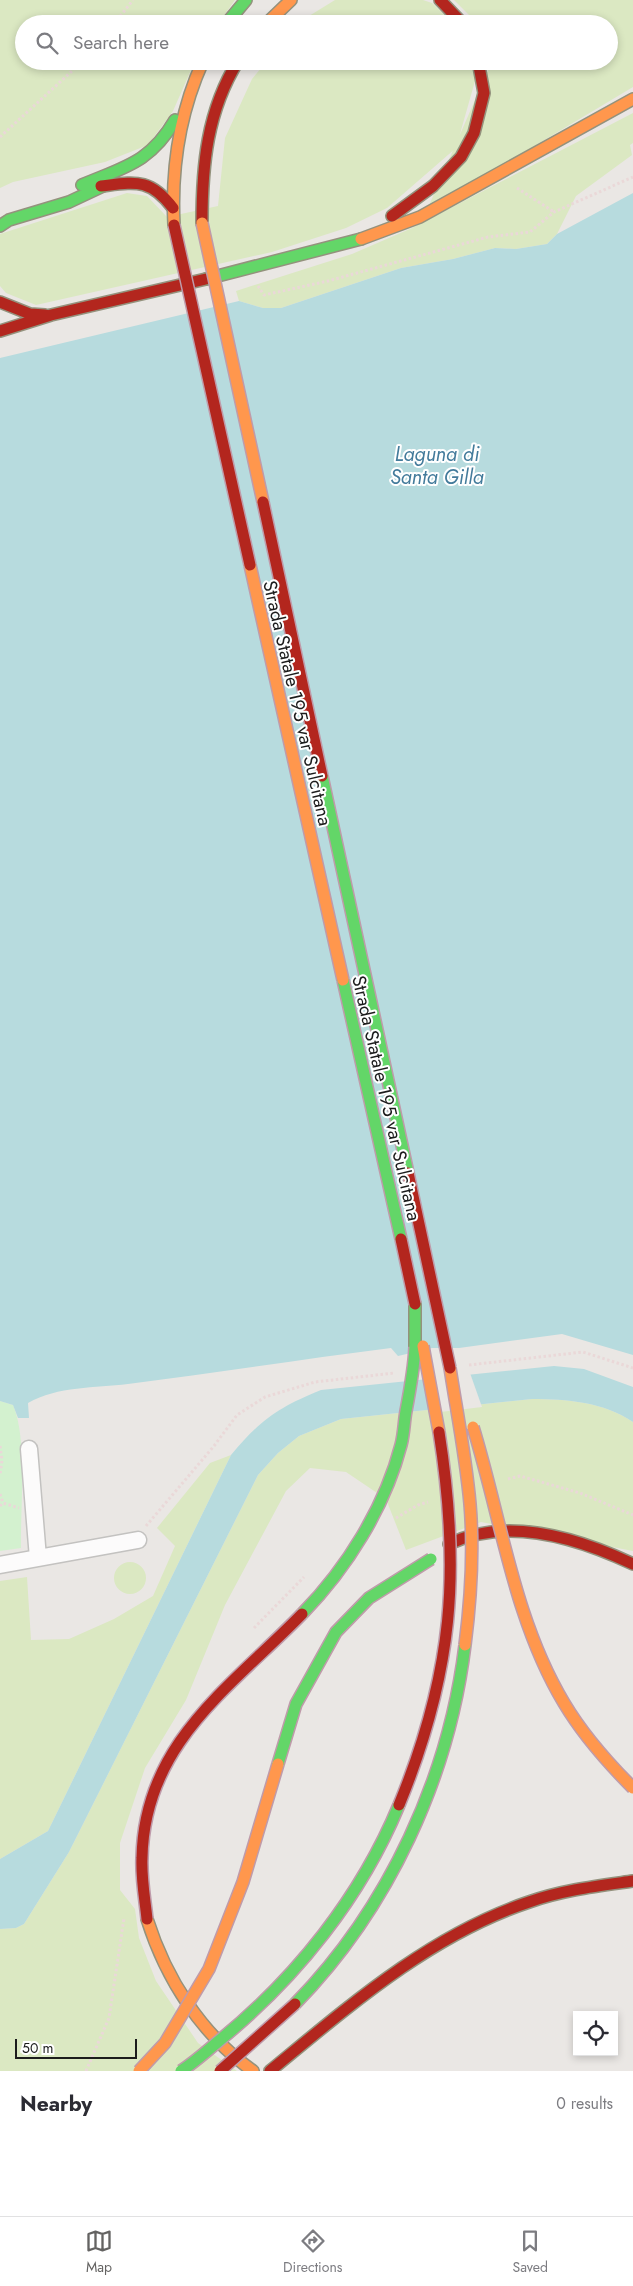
<!DOCTYPE html>
<html lang="en">
<head>
<meta charset="utf-8">
<style>
	:root { --surface:#fff; --page:#f2f2f3; --text:#2b2b33; --muted:#7c7c81; --line:#e1e1e2; --accent:#646362 }
	body { margin:0; font-family:Jost,sans-serif; background:var(--page); color:var(--text) }
	.controls { position:absolute; right:15px; bottom:15px; display:grid; overflow:hidden; border-radius:0px; box-shadow:0 2px 8px #0003 }
	.controls button { width:45px; height:45px; display:grid; place-items:center; padding:0; border:0; border-bottom:1px solid var(--line); background:var(--surface); color:var(--text); font:25px sans-serif }
	.scale { position:absolute; left:15px; bottom:12px; width:122px; box-sizing:border-box; padding-left:5px; border:2px solid #1c1c1c; border-top:0; font-size:14px; line-height:18px; white-space:nowrap; color:#1c1c1c; -webkit-text-stroke:4px #fff; paint-order:stroke }
	.list { margin:0; padding:0; list-style:none }
	h2 { display:flex; justify-content:space-between; align-items:center; height:65px; margin:0; padding:0 20px; font-size:21px }
	h2 small { font-size:16px; font-weight:400; color:var(--muted) }
	.icon { flex:none; width:28px; height:28px; fill:none; stroke:currentColor; stroke-width:2; stroke-linecap:round; stroke-linejoin:round }
	.map { position:relative; flex:none; width:633px; height:2071px; overflow:hidden }
	.search { position:absolute; background:var(--surface); box-shadow:0 2px 8px #0003; left:15px; right:15px; top:15px; height:55px; display:flex; align-items:center; gap:12px; box-sizing:border-box; padding:0 18px; border-radius:28px; color:var(--muted); font-size:19px }
	.sheet { height:145px; background:var(--surface) }
	nav { display:flex; justify-content:space-around; align-items:center; box-sizing:border-box; height:70px; border-top:1px solid var(--line); background:var(--surface); font-size:14px; color:var(--muted) }
	nav a { display:grid; justify-items:center; gap:2px }
	nav .on { color:var(--accent) }
	.map>svg:first-child { display:block }
</style>
</head>
<body>
<div class="map">
<svg width="633" height="2071" viewBox="0 0 633 2071">
	<rect width="100%" height="100%" fill="#eae7e4"/>
	<!-- grass -->
	<path fill="#dbe8c2" d="M 0,0 L 235,0 L 218,24 L 24,24 L 24,61 L 195,61 L 173,111 L 148,145 L 105,162 L 13,182 L 0,188 Z
		M 335,0 L 423,0 L 432,3 L 454,24 L 296,24 Z
		M 454,0 L 633,0 L 633,87 L 427,210 L 492,61 L 609,61 L 609,24 L 478,24 Z
		M 267,61 L 472,61 L 475,81 L 456,148 L 387,208 L 346,228 L 272,252 L 36,305 L 6,293 L 0,286 L 0,234 L 127,193 L 147,196 L 167,217 L 218,206 L 225,138 L 252,79 Z
		M 633,113 L 633,143 L 630,145 L 632,155 L 576,196 L 557,234 L 547,244 L 516,249 L 495,248 L 453,259 L 401,268 L 281,308 L 263,308 L 239,301 L 236,291 L 352,254 L 412,228 Z
		M 532,1399 C 566,1399 604,1402 633,1422 L 633,1551 L 481,1522 L 406,1550 L 386,1499 L 346,1472 L 310,1468 L 286,1491 L 225,1605 L 186,1700 L 145,1768 L 120,1843 L 120,1890 L 135,1909 L 139,1938 L 156,1981 L 198,2043 L 237,2071 L 0,2071 L 0,1929 L 16,1928 L 24,1924 L 69,1852 L 258,1475 L 278,1453 L 299,1436 L 341,1419 Z
		M 231,1455 L 48,1831 L 0,1859 L 0,1581 L 27,1577 L 31,1640 L 69,1639 L 114,1619 L 153,1596 L 175,1546 L 157,1528 L 210,1463 Z
		M114 1578a16 16 0 1 1 32 0a16 16 0 1 1-32 0Z"/>
	<!-- park -->
	<path fill="#d3f1cf" d="M 0,1401 L 13,1405 C 28,1440 20,1508 21,1548 L 0,1551 Z"/>
	<!-- water -->
	<path fill="#b7dbde" d="M 633,193 L 633,1355 L 562,1334 L 459,1348 L 432,1348 L 398,1356 L 391,1348 C 303,1359 216,1373 128,1384 C 95,1388 58,1386 28,1403 L 29,1418 L 18,1418 L 13,1405 L 0,1401 L 0,358 L 239,301 L 263,308 L 281,308 L 401,268 L 453,259 L 495,248 L 516,249 L 547,244 L 557,234 Z
		M 554,1366 L 584,1369 L 633,1387 L 633,1422 C 604,1402 566,1399 532,1399 L 341,1419 L 299,1436 L 278,1453 L 258,1475 L 69,1852 L 24,1924 L 16,1928 L 0,1929 L 0,1859 L 48,1831 L 231,1455 C 260,1420 279,1407 321,1390 Z"/>
	<!-- pier -->
	<path fill="#eae7e4" d="M 470,1373 L 482,1407 L 432,1413 L 425,1378 Z"/>
	<g fill="none" stroke-linecap="round" stroke-linejoin="round">
		<defs>
			<path id="street" d="M 29,1449 L 38,1558
				M 0,1565 L 138,1540"/>
			<path id="fast" d="M 226,24 L 246,0
				M 82,185 C 124,167 150,163 175,120
				M 0,226 L 9,220 L 69,202 L 103,186
				M 206,279 L 361,239
				M 415,1304 L 415,1347"/>
			<path id="slow" d="M 266,24 L 291,0
				M 174,225 C 171,167 179,114 203,61
				M 361,239 L 420,217 L 633,99
				M 147,1919 C 166,1979 201,2034 253,2071"/>
			<path id="jam" d="M 440,0 L 463,24
				M 101,186 C 136,182 150,178 173,208
				M 392,216 L 433,186 L 461,157 L 474,133 L 484,93 L 478,61
				M 202,223 C 202,165 207,111 238,61
				M 0,302 L 30,314 L 45,315
				M 0,331 L 51,315 L 206,279
				M 449,1544 C 507,1516 578,1538 633,1564
				M 270,2071 C 349,2006 430,1935 529,1902 C 563,1890 598,1886 633,1881"/>
		</defs>
		<!-- street casing -->
		<use href="#street" stroke="#c3c2c0" stroke-width="19"/>
		<!-- fast casing -->
		<use href="#fast" stroke="#94927d" stroke-width="14"/>
		<!-- slow casing -->
		<use href="#slow" stroke="#94927d" stroke-width="14"/>
		<!-- jam casing -->
		<use href="#jam" stroke="#94927d" stroke-width="14"/>
		<!-- path -->
		<path stroke="#ead8d8" stroke-width="3" stroke-dasharray="2.5 2.5" stroke-linecap="butt" d="M 114,24 L 133,0
			M 0,137 L 83,61
			M 517,188 L 554,212
			M 258,286 L 264,295 L 328,281 L 488,237 L 530,232 L 554,212 L 633,177
			M 469,1365 L 583,1352 L 633,1368
			M 0,1446 L 2,1460 L 0,1475
			M 508,1479 L 520,1476 L 580,1493 L 633,1515
			M 0,1494 L 3,1503
			M 0,1506 L 3,1503 L 19,1508
			M 396,1518 L 418,1505 L 428,1502
			M 146,1526 L 214,1446 L 237,1415 L 265,1397 L 315,1382 L 394,1373
			M 254,1628 L 304,1577
			M 86,2071 L 109,2018 L 124,1918"/>
		<!-- street -->
		<use href="#street" stroke="#fcfbfb" stroke-width="16"/>
		<!-- fast -->
		<use href="#fast" stroke="#63d668" stroke-width="11"/>
		<!-- slow -->
		<use href="#slow" stroke="#ff974d" stroke-width="11"/>
		<!-- jam -->
		<use href="#jam" stroke="#b3261e" stroke-width="11"/>
		<defs>
			<path id="fast-bridge" d="M 322,776 L 408,1173
				M 343,980 L 401,1239
				M 302,1614 C 347,1568 385,1507 401,1445 C 404,1434 404,1422 406,1411 C 410,1390 414,1369 415,1347
				M 278,1764 L 296,1704 L 336,1632 L 369,1598 L 431,1559
				M 295,2004 C 389,1908 449,1777 465,1645
				M 181,2071 C 195,2062 207,2051 220,2040 C 296,1978 361,1897 399,1805"/>
			<path id="slow-bridge" d="M 202,223 L 263,502
				M 250,565 L 343,980
				M 423,1346 L 439,1432
				M 450,1368 C 457,1413 466,1458 470,1504 C 474,1551 471,1598 465,1645
				M 473,1427 C 501,1518 514,1620 564,1703 C 583,1735 607,1762 633,1788
				M 139,2071 L 165,2043 L 209,1969 L 243,1882 L 278,1764"/>
			<path id="jam-bridge" d="M 174,225 L 250,565
				M 263,502 L 322,776
				M 408,1173 L 450,1368
				M 401,1239 L 415,1304
				M 399,1805 C 453,1673 461,1572 439,1432
				M 147,1919 C 145,1899 141,1879 142,1858 C 144,1743 231,1687 302,1614
				M 220,2071 L 295,2004"/>
		</defs>
		<!-- fast-bridge casing -->
		<use href="#fast-bridge" stroke="#bf9baa" stroke-width="14" stroke-linecap="butt"/>
		<!-- slow-bridge casing -->
		<use href="#slow-bridge" stroke="#bf9baa" stroke-width="14" stroke-linecap="butt"/>
		<!-- jam-bridge casing -->
		<use href="#jam-bridge" stroke="#bf9baa" stroke-width="14" stroke-linecap="butt"/>
		<!-- fast-bridge -->
		<use href="#fast-bridge" stroke="#63d668" stroke-width="11"/>
		<!-- slow-bridge -->
		<use href="#slow-bridge" stroke="#ff974d" stroke-width="11"/>
		<!-- jam-bridge -->
		<use href="#jam-bridge" stroke="#b3261e" stroke-width="11"/>
	</g>
	<g text-anchor="middle" stroke-width="4" stroke-linejoin="round" paint-order="stroke">
		<!-- street labels -->
		<g font-size="19" fill="#1c1c1c" stroke="#fff">
			<text transform="translate(298 703) rotate(77)" y="7">Strada Statale 195 var Sulcitana</text>
			<text transform="translate(387 1098) rotate(77)" y="7">Strada Statale 195 var Sulcitana</text>
		</g>
		<!-- water labels -->
		<g font-size="20" font-style="italic" fill="#437b9b" stroke="#fff">
			<text x="437" y="461">Laguna di<tspan x="437" dy="23">Santa Gilla</tspan></text>
		</g>
	</g>
</svg>
<div class="controls">
<button><svg class="icon" aria-label="locate" viewBox="0 0 24 24"><circle cx="12" cy="12" r="6"/><path d="M12 2v4M12 18v4M2 12h4M18 12h4"/></svg></button>
</div>
<div class="scale">50 m</div>
<div class="search"><svg class="icon" aria-label="search" viewBox="0 0 24 24"><circle cx="10" cy="10" r="6"/><path d="M15 15l6 6"/></svg>Search here</div>
</div>
<section class="sheet">
<h2>Nearby<small>0 results</small></h2>
<ul class="list">
</ul>
</section>
<nav>
<a class="on"><svg class="icon" aria-label="map" viewBox="0 0 24 24"><path d="M3 6l6-2 6 2 6-2v14l-6 2-6-2-6 2zM9 4v14M15 6v14"/></svg>Map</a>
<a><svg class="icon" aria-label="directions" viewBox="0 0 24 24"><path d="M12 3l9 9-9 9-9-9zM9 14v-3h6M13 9l2 2-2 2"/></svg>Directions</a>
<a><svg class="icon" aria-label="saved" viewBox="0 0 24 24"><path d="M7 4h10v16l-5-4-5 4z"/></svg>Saved</a>
</nav>
</body>
</html>
